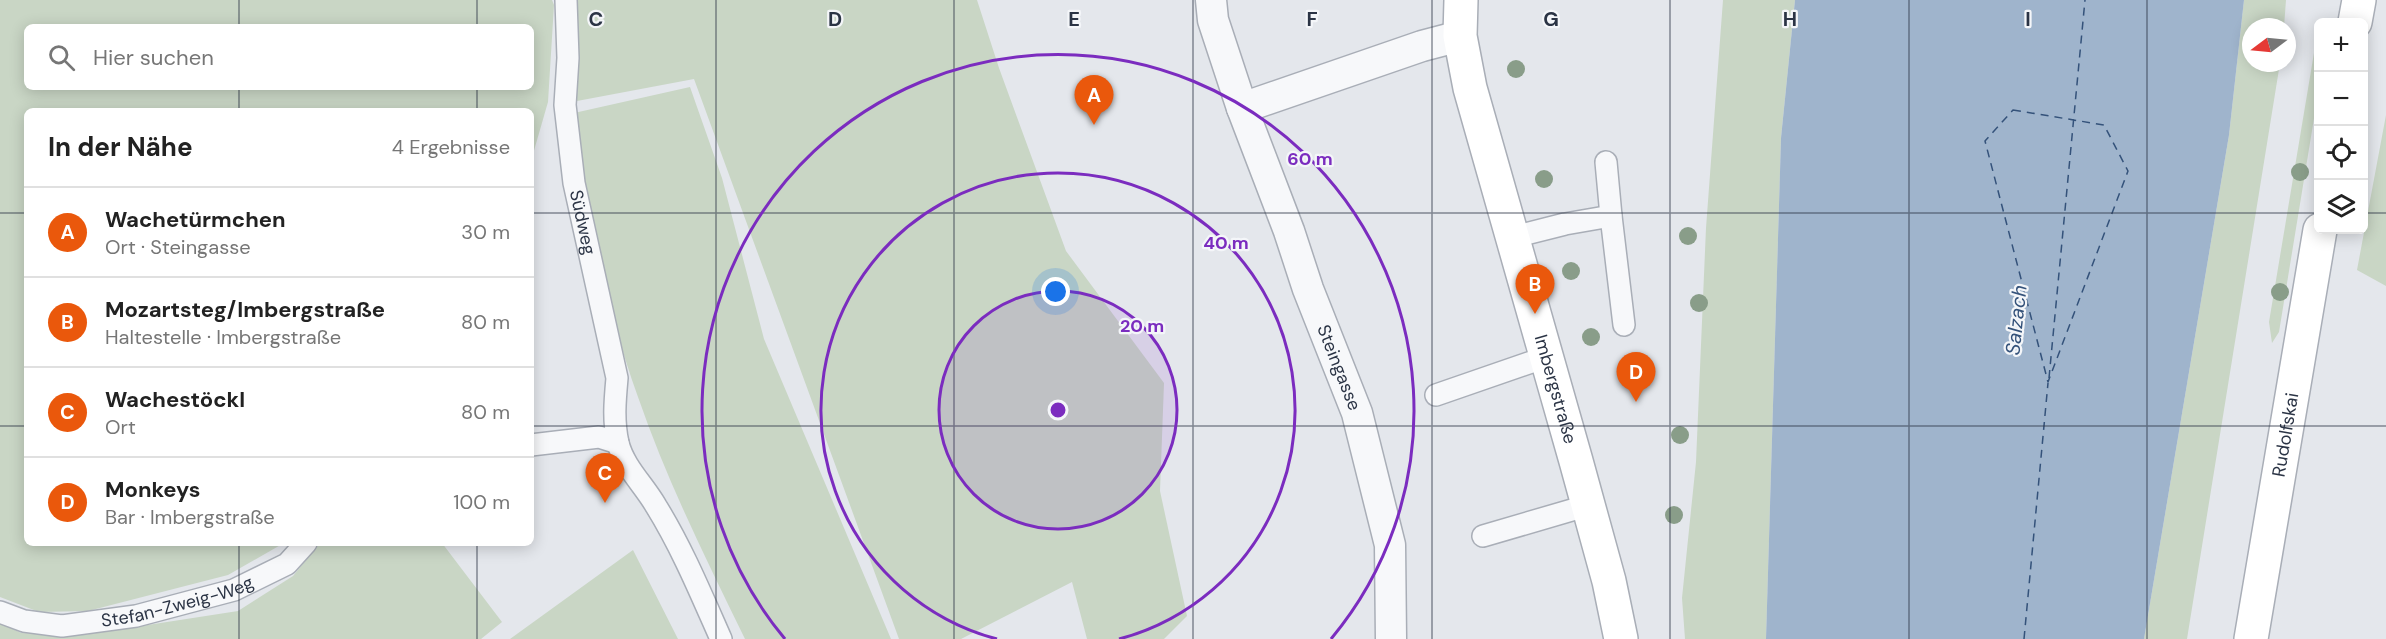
<!DOCTYPE html>
<html lang="de">
<head>
<meta charset="utf-8">
<style>
	:root { --surface:#fff; --page:#f2f2f2; --text:#222; --muted:#767676; --line:#e0e0e0; --accent:#ea580c }
	body { margin:0; font-family:"DM Sans",sans-serif; background:var(--page); color:var(--text) }
	.controls { position:absolute; right:18px; top:18px; display:grid; overflow:hidden; border-radius:9px; box-shadow:0 3px 15px #0003 }
	.controls button { width:54px; height:54px; display:grid; place-items:center; padding:0; border:0; border-bottom:2px solid var(--line); background:var(--surface); color:var(--text); font:30px sans-serif }
	.compass { position:absolute; left:2242px; top:18px; width:54px; height:54px; border-radius:50%; background:var(--surface); box-shadow:0 3px 15px #0003; rotate:254deg }
	.you { position:absolute; left:1056px; top:292px; width:21px; height:21px; margin:-15px; border:4px solid #fff; border-radius:50%; background:#1a73e8; box-shadow:0 0 0 9px #1a73e833 }
	.badge { display:grid; place-items:center; width:39px; height:39px; border-radius:50%; background:var(--accent); color:#fff; font-size:20px; font-weight:700 }
	.pin { position:absolute; translate:-50% -50px; filter:drop-shadow(0 2px 3px #0008) }
	.pin::after { content:''; position:absolute; top:32px; width:21px; height:18px; background:inherit; clip-path:polygon(0 0,100% 0,50% 100%) }
	.list { margin:0; padding:0; list-style:none }
	h2 { display:flex; justify-content:space-between; align-items:center; height:78px; margin:0; padding:0 24px; font-size:26px }
	h2 small { font-size:20px; font-weight:400; color:var(--muted) }
	.list li { display:grid; grid-template-columns:39px 1fr auto; gap:18px; align-items:center; box-sizing:border-box; height:90px; padding:0 24px; border-top:2px solid var(--line) }
	.list b { display:block; font-size:22px; white-space:nowrap }
	.list p { margin:0; font-size:20px; white-space:nowrap; color:var(--muted) }
	.list em { font-size:20px; font-style:normal; color:var(--muted) }
	.icon { flex:none; width:33px; height:33px; fill:none; stroke:currentColor; stroke-width:2; stroke-linecap:round; stroke-linejoin:round }
	.map { position:relative; flex:none; width:2386px; height:639px; overflow:hidden }
	.search { position:absolute; background:var(--surface); box-shadow:0 3px 15px #0003; left:24px; top:24px; width:510px; height:66px; display:flex; align-items:center; gap:15px; box-sizing:border-box; padding:0 21px; border-radius:9px; color:var(--muted); font-size:22px }
	.panel { position:absolute; background:var(--surface); box-shadow:0 3px 15px #0003; left:24px; top:108px; width:510px; height:438px; border-radius:9px }
	.map>svg:first-child { display:block }
</style>
</head>
<body>
<div class="map">
<svg width="2386" height="639" viewBox="0 0 2386 639">
	<rect width="100%" height="100%" fill="#e4e7ec"/>
	<!-- green -->
	<path fill="#c9d6c5" fill-rule="evenodd" d="M 0,0 L 552,0 L 554,5 L 548,102 L 531,161 L 531,111 L 27,111 L 27,543 L 284,543 L 228,575 L 88,611 L 39,612 L 0,597 ZM 27,27 L 531,27 L 531,87 L 27,87 Z
		M 573,0 L 977,0 L 999,68 L 1066,251 L 1164,383 L 1160,491 L 1187,616 L 1164,639 L 1087,639 L 1072,582 L 961,639 L 899,639 L 694,79 L 577,101 Z
		M 1723,0 L 1795,0 L 1781,138 L 1766,639 L 1685,639 L 1682,598 L 1696,462 L 1706,228 Z
		M 2244,0 L 2286,0 L 2284,27 L 2251,27 L 2251,63 L 2280,63 L 2187,639 L 2144,639 L 2229,135 Z
		M 2318,29 L 2318,94 L 2279,332 L 2272,343 L 2269,322 Z
		M 690,87 L 722,178 L 764,339 L 891,639 L 745,639 C 706,559 667,481 638,397 C 605,305 588,209 574,113 Z
		M 2386,115 L 2386,286 L 2357,270 Z
		M 320,543 L 442,543 L 502,622 L 481,639 L 0,639 L 0,623 L 21,633 L 83,635 L 238,611 L 293,576 Z
		M 633,550 L 678,639 L 510,639 Z"/>
	<!-- water -->
	<path fill="#9fb4cc" d="M 1795,0 L 2244,0 L 2229,135 L 2144,639 L 1766,639 L 1781,138 Z"/>
	<g fill="none" stroke-linecap="round" stroke-linejoin="round">
		<!-- ferry -->
		<path stroke="#34527a" stroke-width="1.5" stroke-dasharray="8 6" stroke-linecap="butt" d="M 2013,110 L 2104,125 L 2128,171 L 2048,382 L 1985,141 Z
			M 2049,378 L 2085,0
			M 2024,639 L 2048,383"/>
		<defs>
			<g id="service">
				<path id="s1" d="M 566,0 L 568,58 L 565,105 L 574,183 L 617,378 C 615,400 613,421 618,443 C 624,467 644,485 656,506 C 682,548 701,594 721,639"/>
				<path d="M 1606,162 L 1611,216"/>
				<path d="M 1514,237 L 1565,224 L 1611,216 L 1624,325"/>
				<path d="M 1436,395 L 1546,357"/>
				<path d="M 531,445 L 599,437 L 618,443"/>
				<path d="M 1483,536 L 1589,505"/>
				<path id="s2" d="M 0,612 L 24,621 L 62,626 L 136,616 L 234,590 L 287,564 L 306,543"/>
			</g>
			<g id="pedestrian">
				<path id="s3" d="M 1211,0 L 1213,20 L 1242,108 L 1289,231 L 1308,289 L 1357,413 L 1390,545 L 1391,639"/>
				<path d="M 1242,108 L 1422,46 L 1460,36"/>
			</g>
			<g id="secondary">
				<path id="s4" d="M 1461,0 L 1460,36 L 1470,88 L 1576,461 L 1609,581 L 1621,639"/>
				<path d="M 2355,22 L 2359,0"/>
				<path id="s5" d="M 2251,639 L 2320,230"/>
			</g>
		</defs>
		<!-- service casing -->
		<use href="#service" stroke="#a9aeb7" stroke-width="24"/>
		<!-- pedestrian casing -->
		<use href="#pedestrian" stroke="#a9aeb7" stroke-width="33"/>
		<!-- secondary casing -->
		<use href="#secondary" stroke="#a9aeb7" stroke-width="36"/>
		<!-- service -->
		<use href="#service" stroke="#f7f8fa" stroke-width="21"/>
		<!-- pedestrian -->
		<use href="#pedestrian" stroke="#f7f8fa" stroke-width="30"/>
		<!-- secondary -->
		<use href="#secondary" stroke="#fff" stroke-width="33"/>
	</g>
	<!-- trees -->
	<g fill="#899d89">
		<circle cx="1516" cy="69" r="9"/>
		<circle cx="2300" cy="172" r="9"/>
		<circle cx="1544" cy="179" r="9"/>
		<circle cx="1688" cy="236" r="9"/>
		<circle cx="1571" cy="271" r="9"/>
		<circle cx="2280" cy="292" r="9"/>
		<circle cx="1699" cy="303" r="9"/>
		<circle cx="1591" cy="337" r="9"/>
		<circle cx="1680" cy="435" r="9"/>
		<circle cx="1674" cy="515" r="9"/>
	</g>
	<!-- grid -->
	<path fill="none" stroke="#2b3445" stroke-width="1.5" stroke-opacity="0.55" d="M 239,0 L 239,27M 477,0 L 477,27M 716,0 L 716,639M 954,0 L 954,639M 1193,0 L 1193,639M 1432,0 L 1432,639M 1670,0 L 1670,639M 1909,0 L 1909,639M 2147,0 L 2147,639M 239,87 L 239,111M 477,87 L 477,111M 0,213 L 27,213M 531,213 L 2318,213M 2364,213 L 2386,213M 0,426 L 27,426M 531,426 L 2386,426M 239,543 L 239,639M 477,543 L 477,639"/>
	<!-- distance rings -->
	<circle cx="1058" cy="410" r="119" fill="#7b2cbf" fill-opacity=".12"/>
	<g fill="none" stroke="#7b2cbf" stroke-width="3">
		<circle cx="1058" cy="410" r="119"/>
		<path d="M997 639A237 237 0 1 1 1119 639"/>
		<path d="M785 639A356 356 0 1 1 1331 639"/>
	</g>
	<g text-anchor="middle" stroke-width="4.5" stroke-linejoin="round" paint-order="stroke">
		<!-- street labels -->
		<g font-size="18" fill="#2b3445" stroke="#f4f6f9">
			<text dy="6" stroke="none"><textPath href="#s1" startOffset="224">Südweg</textPath></text>
			<text dy="6" stroke="none"><textPath href="#s3" startOffset="390">Steingasse</textPath></text>
			<text dy="6" stroke="none"><textPath href="#s4" startOffset="402">Imbergstraße</textPath></text>
			<text dy="6" stroke="none"><textPath href="#s5" startOffset="207">Rudolfskai</textPath></text>
			<text dy="6" stroke="none"><textPath href="#s2" startOffset="182">Stefan-Zweig-Weg</textPath></text>
		</g>
		<!-- water labels -->
		<g font-size="20" font-style="italic" fill="#34527a" stroke="#f4f6f9">
			<text transform="translate(2016 320) rotate(-84)" y="7">Salzach</text>
		</g>
	</g>
	<g font-size="20" text-anchor="middle" font-weight="bold" fill="#2b3445" stroke="#f4f6f9" stroke-width="4.5" stroke-linejoin="round" paint-order="stroke">
		<text x="596" y="26">C</text>
		<text x="835" y="26">D</text>
		<text x="1074" y="26">E</text>
		<text x="1312" y="26">F</text>
		<text x="1551" y="26">G</text>
		<text x="1790" y="26">H</text>
		<text x="2028" y="26">I</text>
	</g>
	<circle cx="1058" cy="410" r="9" fill="#7b2cbf" stroke="#f4f6f9" stroke-width="3"/>
	<g font-size="18" text-anchor="middle" font-weight="bold" fill="#7b2cbf" stroke="#f4f6f9" stroke-width="4.5" stroke-linejoin="round" paint-order="stroke">
		<text x="1310" y="165">60 m</text>
		<text x="1226" y="249">40 m</text>
		<text x="1142" y="332">20 m</text>
	</g>
</svg>
<div class="controls">
<button>+</button>
<button>−</button>
<button><svg class="icon" aria-label="locate" viewBox="0 0 24 24"><circle cx="12" cy="12" r="6"/><path d="M12 2v4M12 18v4M2 12h4M18 12h4"/></svg></button>
<button><svg class="icon" aria-label="layers" viewBox="0 0 24 24"><path d="M12 4l9 5-9 5-9-5zM3 14l9 5 9-5"/></svg></button>
</div>
<svg class="compass" viewBox="-18 -18 36 36"><path d="M0-13l5 13h-10z" fill="#e53935"/><path d="M0 13l5-13h-10z" fill="#767676"/></svg>
<div class="you"></div>
<div class="pin badge" style="left:1094px;top:125px">A</div>
<div class="pin badge" style="left:1535px;top:314px">B</div>
<div class="pin badge" style="left:605px;top:503px">C</div>
<div class="pin badge" style="left:1636px;top:402px">D</div>
<div class="search"><svg class="icon" aria-label="search" viewBox="0 0 24 24"><circle cx="10" cy="10" r="6"/><path d="M15 15l6 6"/></svg>Hier suchen</div>
<section class="panel">
<h2>In der Nähe<small>4 Ergebnisse</small></h2>
<ul class="list">
<li><span class="badge">A</span><div><b>Wachetürmchen</b><p>Ort · Steingasse</p></div><em>30 m</em></li>
<li><span class="badge">B</span><div><b>Mozartsteg/Imbergstraße</b><p>Haltestelle · Imbergstraße</p></div><em>80 m</em></li>
<li><span class="badge">C</span><div><b>Wachestöckl</b><p>Ort</p></div><em>80 m</em></li>
<li><span class="badge">D</span><div><b>Monkeys</b><p>Bar · Imbergstraße</p></div><em>100 m</em></li>
</ul>
</section>
</div>
</body>
</html>
